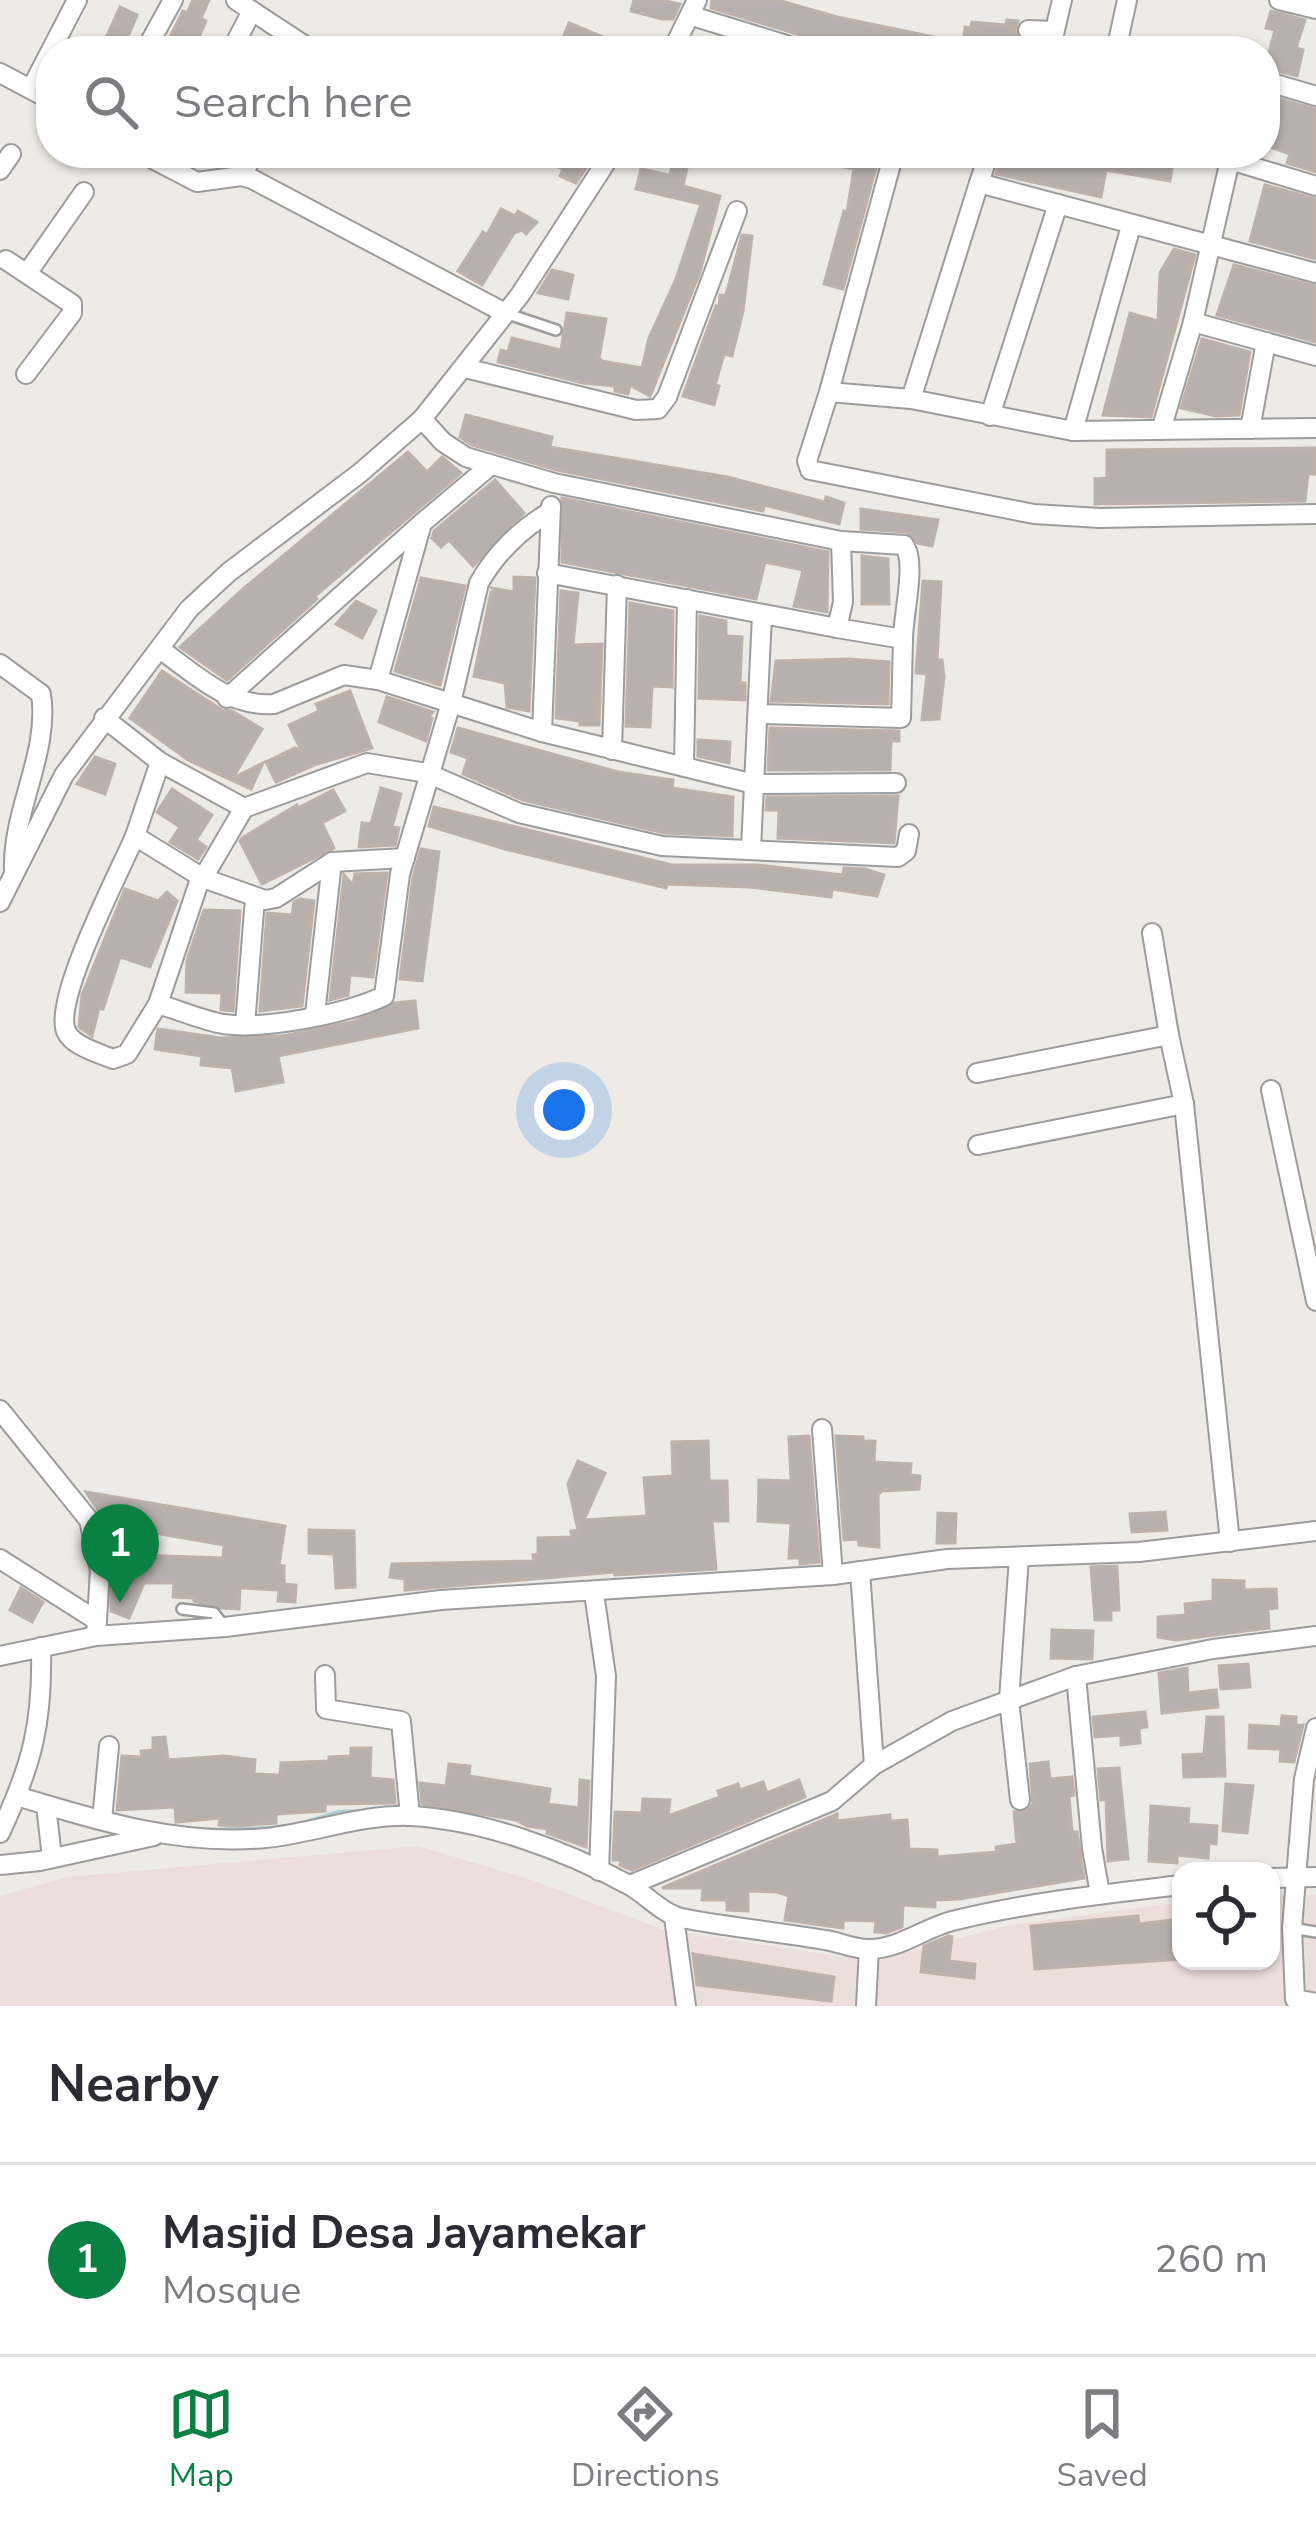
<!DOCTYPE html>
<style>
:root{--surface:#fff;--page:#f2f2f3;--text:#2b2b33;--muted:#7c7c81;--line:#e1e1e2;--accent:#0b8043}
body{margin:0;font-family:"Nunito Sans",sans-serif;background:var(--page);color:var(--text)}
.controls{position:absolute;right:36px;bottom:36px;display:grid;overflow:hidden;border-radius:24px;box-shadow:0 3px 9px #0004}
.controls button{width:108px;height:108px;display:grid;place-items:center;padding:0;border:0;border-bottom:3px solid var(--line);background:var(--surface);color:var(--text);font:60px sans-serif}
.you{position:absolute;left:564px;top:1110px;width:42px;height:42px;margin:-30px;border:9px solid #fff;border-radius:50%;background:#1a73e8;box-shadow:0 0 0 18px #1a73e833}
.badge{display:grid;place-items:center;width:78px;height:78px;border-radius:50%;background:var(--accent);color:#fff;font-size:39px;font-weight:700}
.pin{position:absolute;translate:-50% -99px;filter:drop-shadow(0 3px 6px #0008)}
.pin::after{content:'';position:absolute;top:63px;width:42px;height:36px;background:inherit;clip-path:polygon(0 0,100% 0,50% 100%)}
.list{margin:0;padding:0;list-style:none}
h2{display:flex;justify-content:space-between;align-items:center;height:156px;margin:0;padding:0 48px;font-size:51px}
h2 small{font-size:39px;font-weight:400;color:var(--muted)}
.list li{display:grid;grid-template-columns:78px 1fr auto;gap:36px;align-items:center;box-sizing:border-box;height:192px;padding:0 48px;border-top:3px solid var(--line)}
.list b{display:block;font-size:45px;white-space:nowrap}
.list p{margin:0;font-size:39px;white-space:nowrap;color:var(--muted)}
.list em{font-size:39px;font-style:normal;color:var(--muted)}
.icon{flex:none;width:66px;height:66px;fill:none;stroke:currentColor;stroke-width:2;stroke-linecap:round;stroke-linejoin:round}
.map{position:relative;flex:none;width:1316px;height:2006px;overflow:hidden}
.search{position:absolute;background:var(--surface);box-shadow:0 3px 9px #0004;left:36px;right:36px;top:36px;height:132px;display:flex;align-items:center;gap:30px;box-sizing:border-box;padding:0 42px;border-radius:48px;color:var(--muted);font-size:45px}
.sheet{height:348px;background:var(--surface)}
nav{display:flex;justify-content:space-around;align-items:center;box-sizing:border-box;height:168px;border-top:3px solid var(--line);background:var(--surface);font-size:33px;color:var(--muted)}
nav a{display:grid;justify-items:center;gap:6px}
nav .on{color:var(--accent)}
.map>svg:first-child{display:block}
.military{fill:#eededb}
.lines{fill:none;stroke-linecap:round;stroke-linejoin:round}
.stream{stroke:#acd2d7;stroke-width:4.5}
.building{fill:#b7b0ac;stroke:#beb1aa;stroke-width:3}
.service-casing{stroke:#9c9c9c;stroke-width:14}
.minor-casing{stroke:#9c9c9c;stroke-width:22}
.service{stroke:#fff;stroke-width:9}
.minor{stroke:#fff;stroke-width:18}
</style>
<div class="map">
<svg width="1316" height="2006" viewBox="0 0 1316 2006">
<rect width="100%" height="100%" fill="#eeebe6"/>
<polygon class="military" points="418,1846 532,1880 661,1929 849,1958 905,1952 1010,1925 1181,1902 1181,1961 1271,1961 1271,1896 1316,1894 1316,2006 0,2006 0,1896 67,1877"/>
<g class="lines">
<g class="stream">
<polyline points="304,1823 339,1812 363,1811"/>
<polyline points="215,1830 275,1828"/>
</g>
</g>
<g class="building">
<polygon points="193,0 209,0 201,18 206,21 193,51 163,51 183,11 187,13"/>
<polygon points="634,0 660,0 680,4 673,19 662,19 631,11"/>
<polygon points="712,0 778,0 837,17 963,43 965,27 971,28 972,22 1006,25 1007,20 1018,21 1015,31 1019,40 1018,51 880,51 882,44 850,39 849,48 834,45 711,8"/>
<polygon points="120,7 137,15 122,51 100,51"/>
<polygon points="1271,11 1305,20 1296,48 1303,50 1297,76 1265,68 1275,30 1266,28"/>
<polygon points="569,23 632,49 631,51 596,51 563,38"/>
<polygon points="1265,95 1316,109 1316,172 1287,163 1290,154 1265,145"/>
<polygon points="526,153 596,153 576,183 560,176 563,169"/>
<polygon points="838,153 880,153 843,289 824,284 844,211 847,212 854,169 836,165"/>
<polygon points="1002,153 1034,153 1032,159 1067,166 1069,153 1132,153 1159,160 1160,153 1174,156 1170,181 1106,170 1101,197 996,174"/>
<polygon points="674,156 689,159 683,186 720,196 700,272 650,396 630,385 628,394 615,391 615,386 583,383 498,362 501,350 508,352 512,338 561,350 567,313 606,319 599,358 602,361 642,368 649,338 676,279 701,204 636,189 641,169 670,175"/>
<polygon points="1265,185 1316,199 1316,259 1250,241"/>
<polygon points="501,209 515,216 518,211 537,222 526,234 522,230 514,233 482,285 458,271 483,232 487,235"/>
<polygon points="742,235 752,236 743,311 732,356 724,354 715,385 719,386 714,405 683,396 716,306 719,307 720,295 725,296 728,288"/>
<polygon points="1174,249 1195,255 1151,417 1103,415 1130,313 1158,321 1160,273"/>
<polygon points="1234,265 1316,286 1316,342 1217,315"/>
<polygon points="552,270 573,275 568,299 538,293"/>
<polygon points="1202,339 1250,352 1239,415 1216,416 1181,408"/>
<polygon points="466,415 552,437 550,447 727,477 825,502 826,497 844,503 839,524 764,505 763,511 557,470 472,445 460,437"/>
<polygon points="1316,448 1316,474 1308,474 1305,501 1095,504 1095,479 1107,478 1107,450"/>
<polygon points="408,452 427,472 442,457 461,473 315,596 317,599 227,680 180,647 243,589"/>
<polygon points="495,480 524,513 473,566 449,540 441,547 432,538 434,531"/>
<polygon points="562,498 828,552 827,612 794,606 803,570 765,562 756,599 562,562"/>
<polygon points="861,509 938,520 932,546 918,543 906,532 861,529"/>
<polygon points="862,556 888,559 889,604 862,604"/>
<polygon points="514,577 535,578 529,711 507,707 505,683 474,676 491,592 497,593 492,588 514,592"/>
<polygon points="421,578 465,586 440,685 395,671"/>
<polygon points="923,581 941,582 937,660 942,660 944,677 939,719 922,720 927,674 916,673"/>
<polygon points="561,591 578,593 573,645 602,644 599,725 580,725 580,721 556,718"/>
<polygon points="356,601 376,611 362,638 336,624"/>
<polygon points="630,603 673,611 672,687 652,686 650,727 626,726"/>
<polygon points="700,616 726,621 726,636 742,637 740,683 745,683 745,700 699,698"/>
<polygon points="849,659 889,662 888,704 771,701 776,661"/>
<polygon points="162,671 222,710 232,711 262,729 233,778 263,763 251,789 188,760 130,718"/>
<polygon points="350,691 372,748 317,764 276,782 266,762 295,748 302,752 289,725 319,711 316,704"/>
<polygon points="387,697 433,712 428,717 432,718 426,741 379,722"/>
<polygon points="458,728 618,772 673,780 672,788 733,797 732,836 664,833 523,800 463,774 468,758 451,752"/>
<polygon points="770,728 899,731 899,741 891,741 890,770 768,770"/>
<polygon points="698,740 730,742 729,763 698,756"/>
<polygon points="95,757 115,764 105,794 77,784"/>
<polygon points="381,788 401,794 392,827 399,828 395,845 359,847 362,823 371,824"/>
<polygon points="172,789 212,815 196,840 206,847 198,859 170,842 180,827 157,812"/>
<polygon points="333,790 345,811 322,823 334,848 262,884 240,841 242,838 297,805 298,808"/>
<polygon points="898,796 894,843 778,838 779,810 766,810 767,797"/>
<polygon points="434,807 672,865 757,865 843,875 844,868 865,869 884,875 877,896 832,889 831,897 750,887 667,884 666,888 505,849 429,826"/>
<polygon points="421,849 439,852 422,981 400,979 413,877"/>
<polygon points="387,873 373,977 350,975 348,995 330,1000 344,875 353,885 355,874"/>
<polygon points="125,889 158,901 167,892 177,901 150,967 120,957 103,1009 99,1008 92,1036 79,1027 82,995"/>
<polygon points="300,899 314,901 302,1006 260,1011 267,913 292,915 294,902"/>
<polygon points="204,910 240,911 233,1011 221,1010 222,993 186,992 187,960"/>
<polygon points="415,1001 418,1028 278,1056 283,1082 236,1091 232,1068 201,1065 202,1056 155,1049 158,1029 220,1038 283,1036 352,1022 395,1003"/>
<polygon points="809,1436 819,1562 800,1564 800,1558 789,1558 791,1523 758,1521 759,1480 791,1481 789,1437"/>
<polygon points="836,1436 863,1437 863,1441 875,1441 874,1462 911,1464 910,1475 920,1476 919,1489 882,1491 878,1495 879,1547 859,1545 858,1539 844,1540"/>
<polygon points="708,1441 709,1481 727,1481 728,1521 712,1521 716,1569 615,1575 614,1572 405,1590 405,1579 390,1577 392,1564 534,1561 533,1555 538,1554 538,1538 572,1537 571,1531 578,1530 568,1484 578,1461 605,1473 584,1520 647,1516 644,1478 673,1476 672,1442"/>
<polygon points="86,1492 285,1526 279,1565 284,1566 284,1584 296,1585 295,1602 278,1601 279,1590 240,1588 239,1609 221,1608 194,1601 194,1598 173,1597 174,1583 144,1583 129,1618 111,1611 110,1554 223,1558 224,1545 115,1526 117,1513 98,1510"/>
<polygon points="1165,1512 1167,1530 1132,1532 1130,1514"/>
<polygon points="938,1513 956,1514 955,1543 937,1543"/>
<polygon points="309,1530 354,1531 355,1587 336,1588 334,1554 309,1553"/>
<polygon points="1117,1566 1119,1610 1111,1610 1111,1620 1095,1620 1091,1567"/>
<polygon points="1213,1580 1244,1581 1244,1590 1276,1589 1277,1608 1268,1609 1269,1628 1176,1640 1158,1637 1158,1617 1186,1615 1185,1604 1213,1601"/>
<polygon points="21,1588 43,1602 32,1622 10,1610"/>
<polygon points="1052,1630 1093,1631 1092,1659 1051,1658"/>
<polygon points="1248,1664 1250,1687 1221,1689 1219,1666"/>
<polygon points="1187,1668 1188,1693 1216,1690 1218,1707 1162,1713 1159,1673"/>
<polygon points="1145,1712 1147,1727 1139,1728 1140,1743 1121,1745 1121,1735 1095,1737 1093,1717"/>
<polygon points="1282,1716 1296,1717 1296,1725 1303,1725 1294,1762 1280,1761 1281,1749 1249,1748 1250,1725 1281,1727"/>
<polygon points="1207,1717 1223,1717 1225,1776 1184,1777 1183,1755 1204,1754"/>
<polygon points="165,1737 168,1760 224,1756 255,1760 254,1774 280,1775 281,1763 329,1761 329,1757 351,1756 351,1748 371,1748 370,1778 393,1780 395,1803 325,1804 325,1811 276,1814 276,1823 234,1826 219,1825 220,1818 176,1822 175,1807 117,1810 122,1756 142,1757 141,1751 153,1750 153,1738"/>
<polygon points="1048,1762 1050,1779 1072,1777 1074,1795 1069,1796 1072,1832 1077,1832 1084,1878 959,1899 935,1900 935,1907 903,1905 902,1927 886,1933 875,1932 876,1921 843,1920 843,1928 785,1920 789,1896 777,1892 748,1891 748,1911 727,1910 727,1900 702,1900 703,1888 662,1888 837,1814 837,1821 890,1815 890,1821 907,1820 909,1849 937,1850 937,1857 997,1852 996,1847 1017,1844 1014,1812 1027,1811 1033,1804 1030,1764"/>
<polygon points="449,1764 470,1766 469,1776 550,1789 548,1804 579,1808 580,1780 589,1781 586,1847 547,1833 548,1829 527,1826 516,1820 422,1804 420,1783 446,1786"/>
<polygon points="1119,1768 1128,1859 1108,1861 1106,1799 1101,1800 1098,1769"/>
<polygon points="799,1780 805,1797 632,1870 620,1865 621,1860 613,1860 615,1812 642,1813 643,1799 670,1800 668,1816 720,1797 718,1791 738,1784 740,1790 763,1782 767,1793"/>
<polygon points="1226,1784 1253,1786 1247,1833 1223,1831"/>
<polygon points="1151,1806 1189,1809 1188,1824 1217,1826 1216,1844 1209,1843 1208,1858 1177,1855 1177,1863 1149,1861"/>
<polygon points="1138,1916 1139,1924 1181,1919 1181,1959 1035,1969 1031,1926"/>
<polygon points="948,1936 952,1937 949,1961 975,1964 974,1978 921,1972 924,1946"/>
<polygon points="693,1954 834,1977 831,2001 697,1985"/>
</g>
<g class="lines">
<g class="service-casing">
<g id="service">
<polyline points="505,313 556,330"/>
<polyline points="182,1609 214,1613 224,1626"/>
<polyline points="1292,1928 1316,1932"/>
</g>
</g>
<g class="minor-casing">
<g id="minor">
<polyline points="1279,0 1316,9"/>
<polyline points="252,11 313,51"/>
<polyline points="692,16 806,51"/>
<polyline points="1028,30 1054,31"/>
<polyline points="145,51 173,0"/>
<polyline points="231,51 252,11 236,0"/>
<polyline points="672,51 697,0"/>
<polyline points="1050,51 1062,0"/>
<polyline points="1116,51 1127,0"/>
<polyline points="0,73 51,100"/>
<polyline points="1265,81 1316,96"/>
<polyline points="31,89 77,0"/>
<polyline points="141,153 197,182 241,176 252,179 505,313"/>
<polyline points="894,153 829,392 911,399 1073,431 1316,428"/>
<polyline points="1230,160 1316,186"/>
<polyline points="0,170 11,154"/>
<polyline points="241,176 255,153"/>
<polyline points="979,183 989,153"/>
<polyline points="6,260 72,304 72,313 26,374"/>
<polyline points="28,272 84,192"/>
<polyline points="1193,322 1316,356"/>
<polyline points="465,368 636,410 658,409 667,397 737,211"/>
<polyline points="829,392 807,461 810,470 1034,514 1100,518 1316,514"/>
<polyline points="911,399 979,183 1316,273"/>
<polyline points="990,416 1058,204"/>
<path d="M 422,419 L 443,442 L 466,457 L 554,483 L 841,541 L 904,545 C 917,562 903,614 903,639"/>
<polyline points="1250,429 1266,342"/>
<polyline points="1161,430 1193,322 1230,160 1213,153"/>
<polyline points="1073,431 1131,226"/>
<polyline points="547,573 837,628 843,602 841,541"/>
<path d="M 160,649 C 196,675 228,707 274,704 L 344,675 L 378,680 L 542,732 L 754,784 L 896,783"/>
<path d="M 0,664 L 41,694 C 50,753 12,810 14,870"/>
<polyline points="378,680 422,523 491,465"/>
<polyline points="227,698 422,523"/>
<polyline points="758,714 901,718 903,639 837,628"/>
<polyline points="104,718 160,762"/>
<polyline points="542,732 551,506"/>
<polyline points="612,750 617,585"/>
<polyline points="684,766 687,599"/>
<polyline points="135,836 160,762 244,808"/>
<polyline points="751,849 762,615"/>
<path d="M 405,858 L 332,862 L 276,898 L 265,900 L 203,878 L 135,836 C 120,871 53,999 66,1031 C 72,1046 99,1053 113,1059 L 127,1054 L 158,1004 L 198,885 L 203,878 L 244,808 L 367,763 L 427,773 L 519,813 L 662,846 L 898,857 L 906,851 L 909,834"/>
<polyline points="0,902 64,775 189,609 229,572 360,473 422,419 520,295 612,153"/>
<polyline points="1152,933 1169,1035"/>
<path d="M 158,1004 C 179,1010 201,1020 223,1024 C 264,1030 346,1014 384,996 L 400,874 L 451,703 L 479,583 C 495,554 522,528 550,512"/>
<polyline points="315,1014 332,862"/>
<polyline points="245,1025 255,898"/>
<polyline points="977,1073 1169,1035 1184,1104 1230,1542"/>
<polyline points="1271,1090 1316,1301"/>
<polyline points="978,1145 1184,1104"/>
<polyline points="0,1410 89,1520 100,1570 96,1636"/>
<polyline points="822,1429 833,1575"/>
<polyline points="1019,1557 1009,1700 1020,1800"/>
<polyline points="0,1559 96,1620"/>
<polyline points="860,1571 874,1765"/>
<polyline points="594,1593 606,1676 599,1871"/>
<polyline points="0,1656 96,1636 225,1627 441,1600 833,1575 947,1559 1139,1552 1316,1531"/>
<polyline points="325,1675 326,1709 401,1721 410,1816"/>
<polyline points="1076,1676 1092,1848 1100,1894"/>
<polyline points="1316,1728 1304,1779 1292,1928 1295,1999 1316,2003"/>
<path d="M 17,1796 C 99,1821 179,1846 266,1838 C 314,1833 362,1814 411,1816 C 483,1820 564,1850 627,1884 C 645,1893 661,1913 681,1918 C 728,1927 777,1932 825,1940 C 839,1942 856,1950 870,1949 C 900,1949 927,1926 956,1920 C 1030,1902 1106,1894 1181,1885"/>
<polyline points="46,1805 52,1858"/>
<polyline points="102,1820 109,1746"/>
<path d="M 0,1833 C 32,1765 43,1723 41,1647"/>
<polyline points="0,1865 40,1861 154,1836"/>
<polyline points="1271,1878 1316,1877"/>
<polyline points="630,1885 832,1801 874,1765 952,1721 1076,1676 1213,1649 1316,1636"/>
<polyline points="674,1917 686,2006"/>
<polyline points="866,2006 869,1949"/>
</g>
</g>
<use href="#service" class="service"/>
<use href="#minor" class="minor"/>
</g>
</svg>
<div class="controls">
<button><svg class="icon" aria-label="locate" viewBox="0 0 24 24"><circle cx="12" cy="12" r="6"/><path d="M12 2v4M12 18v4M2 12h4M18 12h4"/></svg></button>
</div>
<div class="you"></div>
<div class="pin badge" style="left:120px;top:1603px">1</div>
<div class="search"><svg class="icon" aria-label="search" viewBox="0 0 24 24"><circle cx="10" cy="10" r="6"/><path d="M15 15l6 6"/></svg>Search here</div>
</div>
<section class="sheet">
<h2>Nearby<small></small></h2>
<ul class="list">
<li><span class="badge">1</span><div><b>Masjid Desa Jayamekar</b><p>Mosque</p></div><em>260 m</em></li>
</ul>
</section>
<nav>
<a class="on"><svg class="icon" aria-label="map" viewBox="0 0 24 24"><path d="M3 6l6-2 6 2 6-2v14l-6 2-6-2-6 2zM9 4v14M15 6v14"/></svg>Map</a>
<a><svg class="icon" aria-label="directions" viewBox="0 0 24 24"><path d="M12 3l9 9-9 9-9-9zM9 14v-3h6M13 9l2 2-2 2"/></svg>Directions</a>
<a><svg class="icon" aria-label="saved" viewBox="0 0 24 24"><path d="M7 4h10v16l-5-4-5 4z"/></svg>Saved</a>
</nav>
